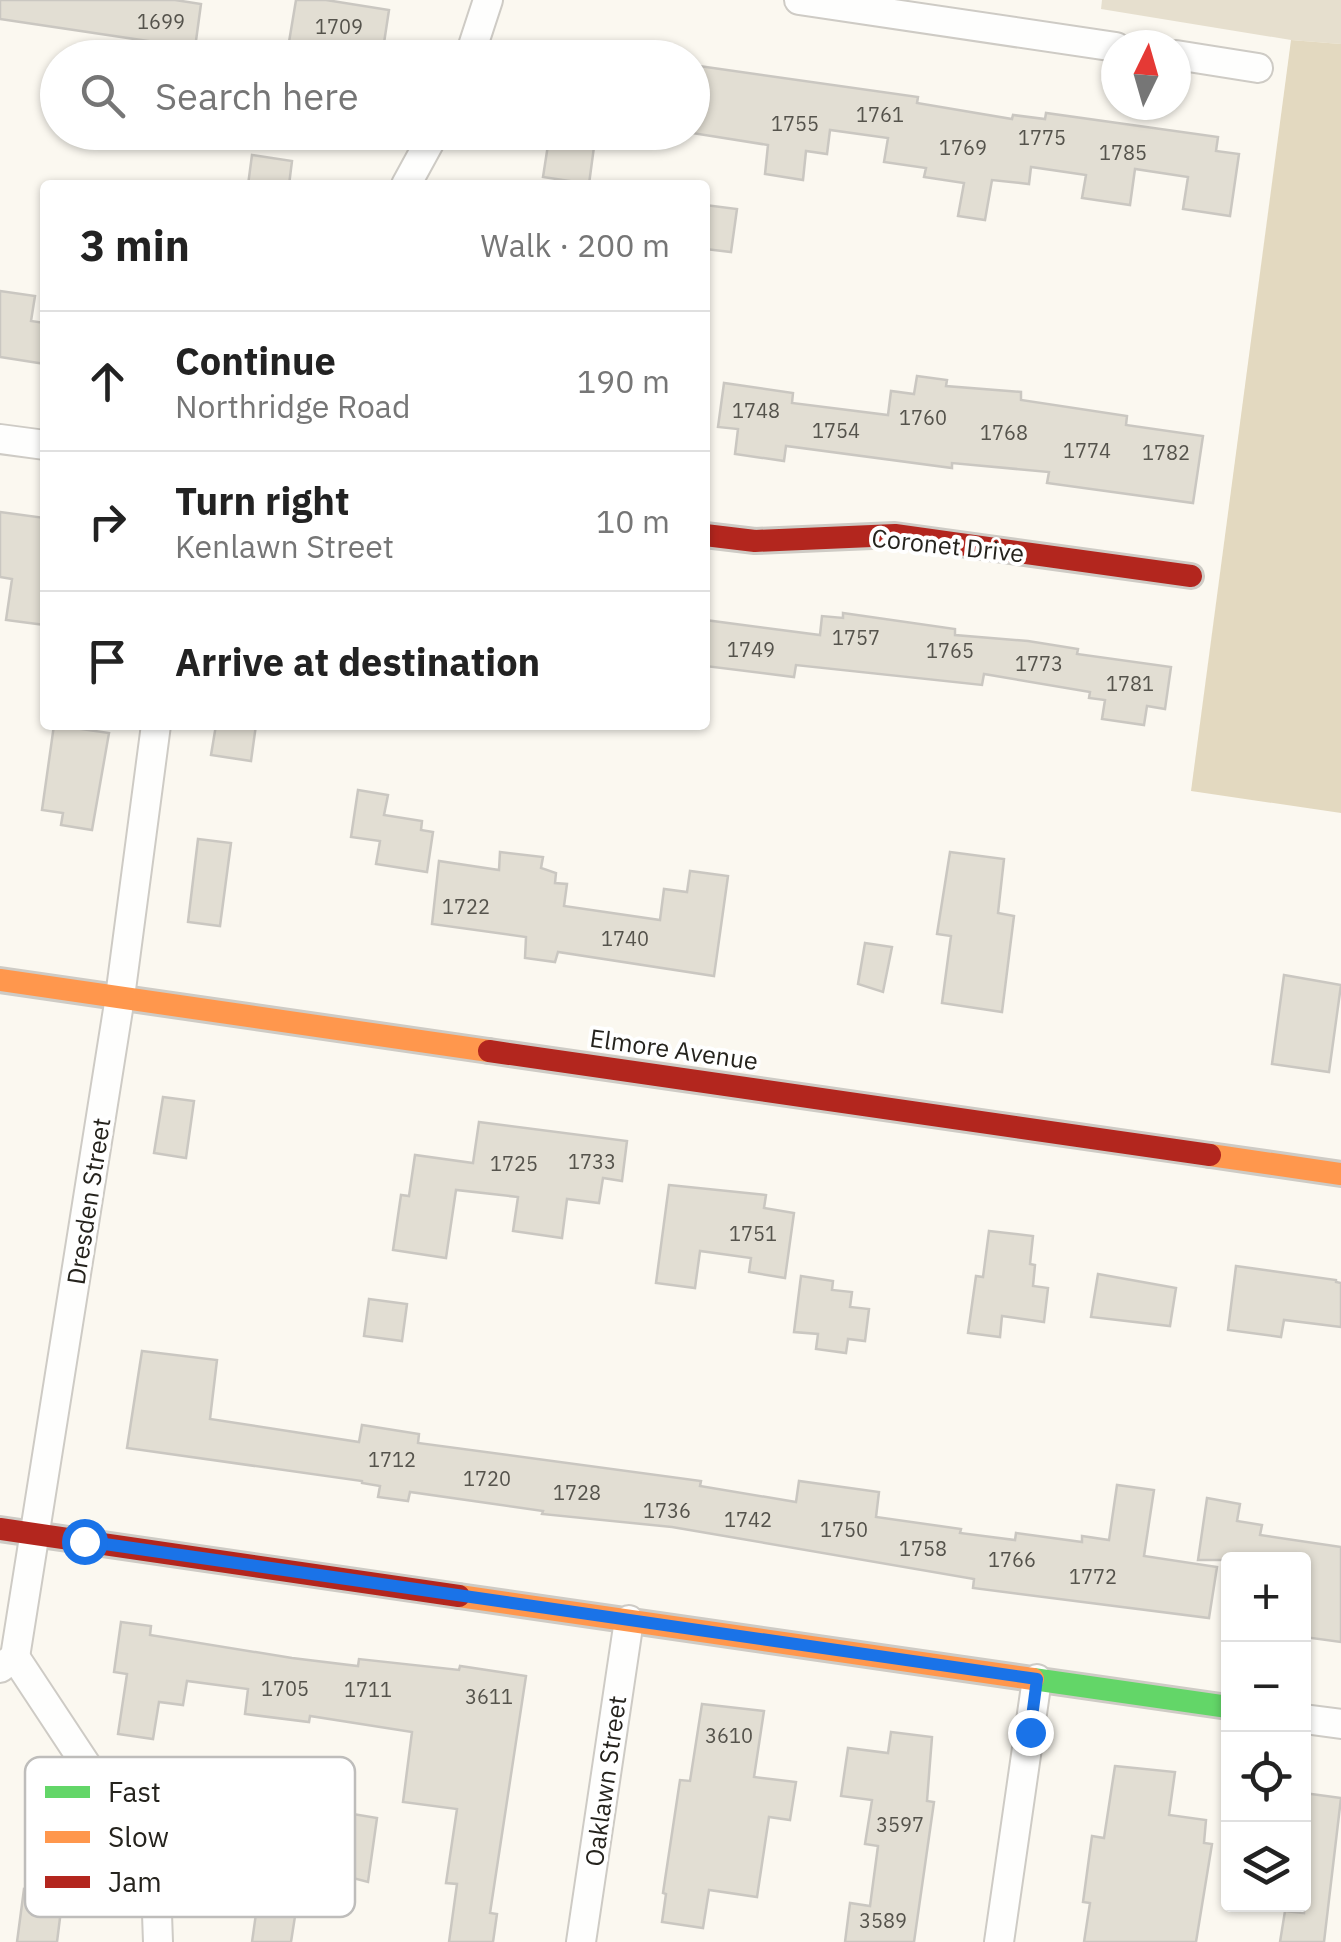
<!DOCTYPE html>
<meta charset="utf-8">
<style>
:root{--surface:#fff;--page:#f6f6f6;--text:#222;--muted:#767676;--line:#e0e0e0}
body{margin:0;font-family:"IBM Plex Sans",sans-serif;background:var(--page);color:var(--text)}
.controls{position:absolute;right:30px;bottom:30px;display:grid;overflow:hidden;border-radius:10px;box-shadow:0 2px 8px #0004}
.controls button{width:90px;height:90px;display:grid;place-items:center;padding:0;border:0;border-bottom:2px solid var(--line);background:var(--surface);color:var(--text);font:50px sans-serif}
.compass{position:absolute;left:1101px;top:30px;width:90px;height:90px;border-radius:50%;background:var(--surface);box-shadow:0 2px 8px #0004;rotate:5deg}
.stop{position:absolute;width:30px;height:30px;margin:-22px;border:8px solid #1a73e8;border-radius:50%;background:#fff}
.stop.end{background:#1a73e8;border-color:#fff;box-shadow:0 2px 10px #0008}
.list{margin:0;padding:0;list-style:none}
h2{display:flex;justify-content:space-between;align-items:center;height:130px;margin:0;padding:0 40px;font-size:42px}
h2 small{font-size:32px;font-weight:400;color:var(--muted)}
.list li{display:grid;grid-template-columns:65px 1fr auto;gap:30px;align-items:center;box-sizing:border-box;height:140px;padding:0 40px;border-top:2px solid var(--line)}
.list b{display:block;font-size:38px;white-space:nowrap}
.list p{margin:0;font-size:32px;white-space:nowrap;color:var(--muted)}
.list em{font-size:32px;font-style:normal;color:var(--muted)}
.icon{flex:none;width:55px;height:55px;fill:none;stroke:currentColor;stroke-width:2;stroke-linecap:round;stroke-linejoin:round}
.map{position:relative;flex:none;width:1341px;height:1942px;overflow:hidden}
.search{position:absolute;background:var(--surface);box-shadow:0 2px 8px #0004;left:40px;top:40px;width:670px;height:110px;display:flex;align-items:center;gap:25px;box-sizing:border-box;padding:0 35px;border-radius:55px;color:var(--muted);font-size:38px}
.panel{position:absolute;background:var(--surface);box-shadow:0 2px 8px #0004;left:40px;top:180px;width:670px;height:550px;border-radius:10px}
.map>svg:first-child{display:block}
.green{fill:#e6dfce}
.forest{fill:#e3d9c0}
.building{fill:#e2ded3;stroke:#cac7c1;stroke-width:2.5}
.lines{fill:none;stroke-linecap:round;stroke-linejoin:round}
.street-casing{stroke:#cecbc5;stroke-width:32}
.fast-casing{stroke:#cecbc5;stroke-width:28}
.slow-casing{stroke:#cecbc5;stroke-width:28}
.jam-casing{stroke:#cecbc5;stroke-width:28}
.street{stroke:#fefefd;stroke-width:28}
.fast{stroke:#63d668;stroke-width:22}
.slow{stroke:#ff974d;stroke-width:22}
.jam{stroke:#b3261e;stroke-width:22}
.route{stroke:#1a73e8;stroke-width:12}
.labels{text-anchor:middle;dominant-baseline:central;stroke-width:8;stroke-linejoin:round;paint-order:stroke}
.number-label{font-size:20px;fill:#55534c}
.street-label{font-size:25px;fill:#25231d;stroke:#fff}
.key{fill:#fff;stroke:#bebdbb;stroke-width:2.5}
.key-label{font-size:28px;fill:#25231d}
</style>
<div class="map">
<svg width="1341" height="1942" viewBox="0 0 1341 1942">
<rect width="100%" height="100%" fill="#fbf8f0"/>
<polygon class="green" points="1102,0 1341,0 1341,44 1291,40 1101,9"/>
<polygon class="forest" points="1291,40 1341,44 1341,813 1191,791"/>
<g class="building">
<polygon points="0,0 175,0 201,4 195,48 0,19"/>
<polygon points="296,0 326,0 389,10 382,56 289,42"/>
<polygon points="692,65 918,97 917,103 1012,119 1013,115 1045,119 1046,113 1218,137 1216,151 1239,154 1230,216 1183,209 1188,177 1135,169 1130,205 1082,198 1086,175 1031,167 1029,184 992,180 985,220 958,216 964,183 924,177 926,168 884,162 888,138 830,130 827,154 806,151 803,180 765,174 768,145 692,133"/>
<polygon points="550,132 596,132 589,184 543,177"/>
<polygon points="252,155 292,161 289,185 248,185"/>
<polygon points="705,205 737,209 731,252 705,249"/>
<polygon points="0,291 35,296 31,321 45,323 45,364 0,357"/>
<polygon points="917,376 947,380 946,386 1021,392 1021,400 1127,416 1126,425 1203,436 1193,503 1047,483 1049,472 952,463 952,468 786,446 784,461 735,454 738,429 718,427 724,383 793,393 792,403 888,415 891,391 914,394"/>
<polygon points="0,512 45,518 45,625 6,620 12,579 0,577"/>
<polygon points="843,613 955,629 955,635 1028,641 1078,649 1077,654 1171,667 1165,709 1147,706 1144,725 1102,719 1105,700 1089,698 1090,692 984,674 982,685 796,665 794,677 705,666 705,620 820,635 822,616 843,618"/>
<polygon points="54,725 109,733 92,830 61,825 63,813 42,810"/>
<polygon points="216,725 256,725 251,761 211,755"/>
<polygon points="358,790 388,795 384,815 422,821 421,830 433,832 427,872 376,864 380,841 351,837"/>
<polygon points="198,839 231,843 220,926 188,922"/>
<polygon points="500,852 543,857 541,868 556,873 555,883 567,884 564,906 660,920 664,889 687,892 690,871 728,876 714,976 558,952 555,962 525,958 526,937 432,924 439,861 499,870"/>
<polygon points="950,852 1004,859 998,913 1014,916 1002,1012 942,1003 951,936 937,934"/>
<polygon points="865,943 892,947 883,992 858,984"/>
<polygon points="1284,975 1341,985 1329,1072 1272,1064"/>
<polygon points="163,1097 194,1101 186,1158 154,1153"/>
<polygon points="479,1122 627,1141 622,1181 603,1178 599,1203 567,1199 562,1238 513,1231 518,1197 456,1190 446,1258 393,1250 401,1195 409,1196 415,1155 473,1163"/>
<polygon points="669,1185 766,1195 764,1208 794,1213 785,1278 749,1272 751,1258 700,1251 695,1288 656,1283"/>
<polygon points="989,1231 1033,1236 1030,1264 1035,1265 1033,1286 1048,1288 1044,1322 1002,1316 1000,1337 968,1333 976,1276 983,1277"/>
<polygon points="1236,1266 1336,1280 1336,1282 1341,1283 1341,1327 1284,1320 1281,1337 1228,1330"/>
<polygon points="1098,1274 1176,1288 1170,1326 1091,1317"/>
<polygon points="801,1276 833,1281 832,1290 852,1292 850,1307 869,1309 865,1341 848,1339 846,1353 816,1349 818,1334 794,1332"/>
<polygon points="369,1299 407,1304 402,1341 364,1336"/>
<polygon points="142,1351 217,1360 210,1419 359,1442 362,1425 419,1434 418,1443 701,1481 700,1486 796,1502 799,1481 879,1492 876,1517 961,1529 960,1533 1015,1540 1016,1533 1082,1542 1082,1536 1109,1540 1117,1485 1154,1490 1144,1556 1217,1567 1209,1618 973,1588 974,1579 672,1527 542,1514 543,1511 410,1492 408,1501 378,1497 380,1486 362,1483 362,1481 127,1448"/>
<polygon points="1207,1498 1240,1504 1237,1521 1262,1525 1260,1535 1341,1547 1341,1642 1304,1637 1304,1560 1198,1560"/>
<polygon points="121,1622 151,1626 150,1635 292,1658 358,1666 359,1659 459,1670 460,1666 526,1676 490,1913 497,1914 493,1942 449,1942 457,1884 446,1883 457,1809 403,1802 412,1732 310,1716 309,1722 245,1714 248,1689 187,1681 183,1705 159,1702 153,1739 118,1734 127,1674 114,1672"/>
<polygon points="702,1704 764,1711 754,1777 796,1782 790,1820 769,1817 757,1897 709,1890 703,1928 662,1922 666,1894 663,1893 680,1780 690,1781"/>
<polygon points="891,1732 932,1737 927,1801 934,1802 914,1942 845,1942 850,1903 870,1906 878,1846 865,1844 872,1800 841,1796 848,1748 888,1753"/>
<polygon points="246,1766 309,1774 305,1806 377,1818 368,1882 303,1865 291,1942 252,1942 269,1822 239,1815"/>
<polygon points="1115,1766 1175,1772 1169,1815 1206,1820 1204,1843 1212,1844 1196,1942 1084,1942 1090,1903 1083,1902 1092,1836 1104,1838"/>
<polygon points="1304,1793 1341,1798 1324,1942 1280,1942 1285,1911 1304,1913"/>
<polygon points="24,1889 63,1894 57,1942 17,1942"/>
</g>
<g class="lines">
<g class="street-casing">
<g id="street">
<polyline points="799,0 1116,47"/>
<polyline points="1176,55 1258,68"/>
<polyline points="469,58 488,0"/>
<polyline points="406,185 435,132"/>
<polyline points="0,439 45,445"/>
<polyline points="15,1657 110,1801 156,1886 158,1942"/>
<polyline points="0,1668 15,1657 120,997 156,725"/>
<polyline points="1304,1719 1341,1724"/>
<polyline points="581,1942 629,1620"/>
<polyline points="999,1942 1037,1679"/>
</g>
</g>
<g class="fast-casing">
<polyline id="fast" points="1033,1679 1228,1707"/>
</g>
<g class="slow-casing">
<g id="slow">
<polyline points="0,980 489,1051"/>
<polyline points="1210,1155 1341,1174"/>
<polyline points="459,1596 1033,1679"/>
</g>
</g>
<g class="jam-casing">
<g id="jam">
<polyline points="705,535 755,541 895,535 1191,576"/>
<polyline points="489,1051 1210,1155"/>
<polyline points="0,1529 459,1596"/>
</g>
</g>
<use href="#street" class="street"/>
<use href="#fast" class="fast"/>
<use href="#slow" class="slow"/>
<use href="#jam" class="jam"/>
</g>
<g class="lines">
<polyline class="route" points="84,1541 1037,1679 1030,1732"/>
</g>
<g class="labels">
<g class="number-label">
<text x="161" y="21">1699</text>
<text x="339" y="26">1709</text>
<text x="880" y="114">1761</text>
<text x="795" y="123">1755</text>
<text x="1042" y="137">1775</text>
<text x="963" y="147">1769</text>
<text x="1123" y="152">1785</text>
<text x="756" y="410">1748</text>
<text x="923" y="417">1760</text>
<text x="836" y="430">1754</text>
<text x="1004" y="432">1768</text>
<text x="1087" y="450">1774</text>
<text x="1166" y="452">1782</text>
<text x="856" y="637">1757</text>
<text x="751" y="649">1749</text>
<text x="950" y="650">1765</text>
<text x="1039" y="663">1773</text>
<text x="1130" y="683">1781</text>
<text x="466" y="906">1722</text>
<text x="625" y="938">1740</text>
<text x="592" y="1161">1733</text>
<text x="514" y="1163">1725</text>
<text x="753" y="1233">1751</text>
<text x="392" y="1459">1712</text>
<text x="487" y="1478">1720</text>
<text x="577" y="1492">1728</text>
<text x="667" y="1510">1736</text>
<text x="748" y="1519">1742</text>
<text x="844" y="1529">1750</text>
<text x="923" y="1548">1758</text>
<text x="1012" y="1559">1766</text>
<text x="1093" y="1576">1772</text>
<text x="285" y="1688">1705</text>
<text x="368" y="1689">1711</text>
<text x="489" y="1696">3611</text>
<text x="729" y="1735">3610</text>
<text x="900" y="1824">3597</text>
<text x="883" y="1920">3589</text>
</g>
<g class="street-label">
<text transform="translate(948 545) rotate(6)">Coronet Drive</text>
<text transform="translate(674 1049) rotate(8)">Elmore Avenue</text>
<text transform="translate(88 1201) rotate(-81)">Dresden Street</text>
<text transform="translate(605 1781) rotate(-82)">Oaklawn Street</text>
</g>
</g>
<rect x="25" y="1757" width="330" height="160" rx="15" class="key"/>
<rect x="45" y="1786" width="45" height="12" fill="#63d668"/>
<rect x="45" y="1831" width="45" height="12" fill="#ff974d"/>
<rect x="45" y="1876" width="45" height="12" fill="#b3261e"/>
<g class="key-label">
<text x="108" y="1802">Fast</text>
<text x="108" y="1847">Slow</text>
<text x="108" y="1892">Jam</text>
</g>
</svg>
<div class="controls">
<button>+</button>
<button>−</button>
<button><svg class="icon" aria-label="locate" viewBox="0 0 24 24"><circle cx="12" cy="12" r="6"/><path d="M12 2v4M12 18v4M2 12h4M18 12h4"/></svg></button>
<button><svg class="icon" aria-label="layers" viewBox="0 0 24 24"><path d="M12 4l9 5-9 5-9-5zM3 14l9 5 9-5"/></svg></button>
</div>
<svg class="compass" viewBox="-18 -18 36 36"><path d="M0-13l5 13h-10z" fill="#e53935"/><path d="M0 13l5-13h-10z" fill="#767676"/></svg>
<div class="stop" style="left:84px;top:1541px"></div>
<div class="stop end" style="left:1030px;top:1732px"></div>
<div class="search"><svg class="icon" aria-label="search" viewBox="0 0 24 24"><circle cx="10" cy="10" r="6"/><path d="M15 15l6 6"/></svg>Search here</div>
<section class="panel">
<h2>3 min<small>Walk · 200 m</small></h2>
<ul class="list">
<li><svg class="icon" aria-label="ahead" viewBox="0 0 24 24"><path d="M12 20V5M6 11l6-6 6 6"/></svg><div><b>Continue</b><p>Northridge Road</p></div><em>190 m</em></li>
<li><svg class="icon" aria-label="right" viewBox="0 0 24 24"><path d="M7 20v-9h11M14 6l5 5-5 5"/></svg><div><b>Turn right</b><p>Kenlawn Street</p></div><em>10 m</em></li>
<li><svg class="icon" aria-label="arrive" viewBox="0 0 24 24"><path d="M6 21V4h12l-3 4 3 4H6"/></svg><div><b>Arrive at destination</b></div></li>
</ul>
</section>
</div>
